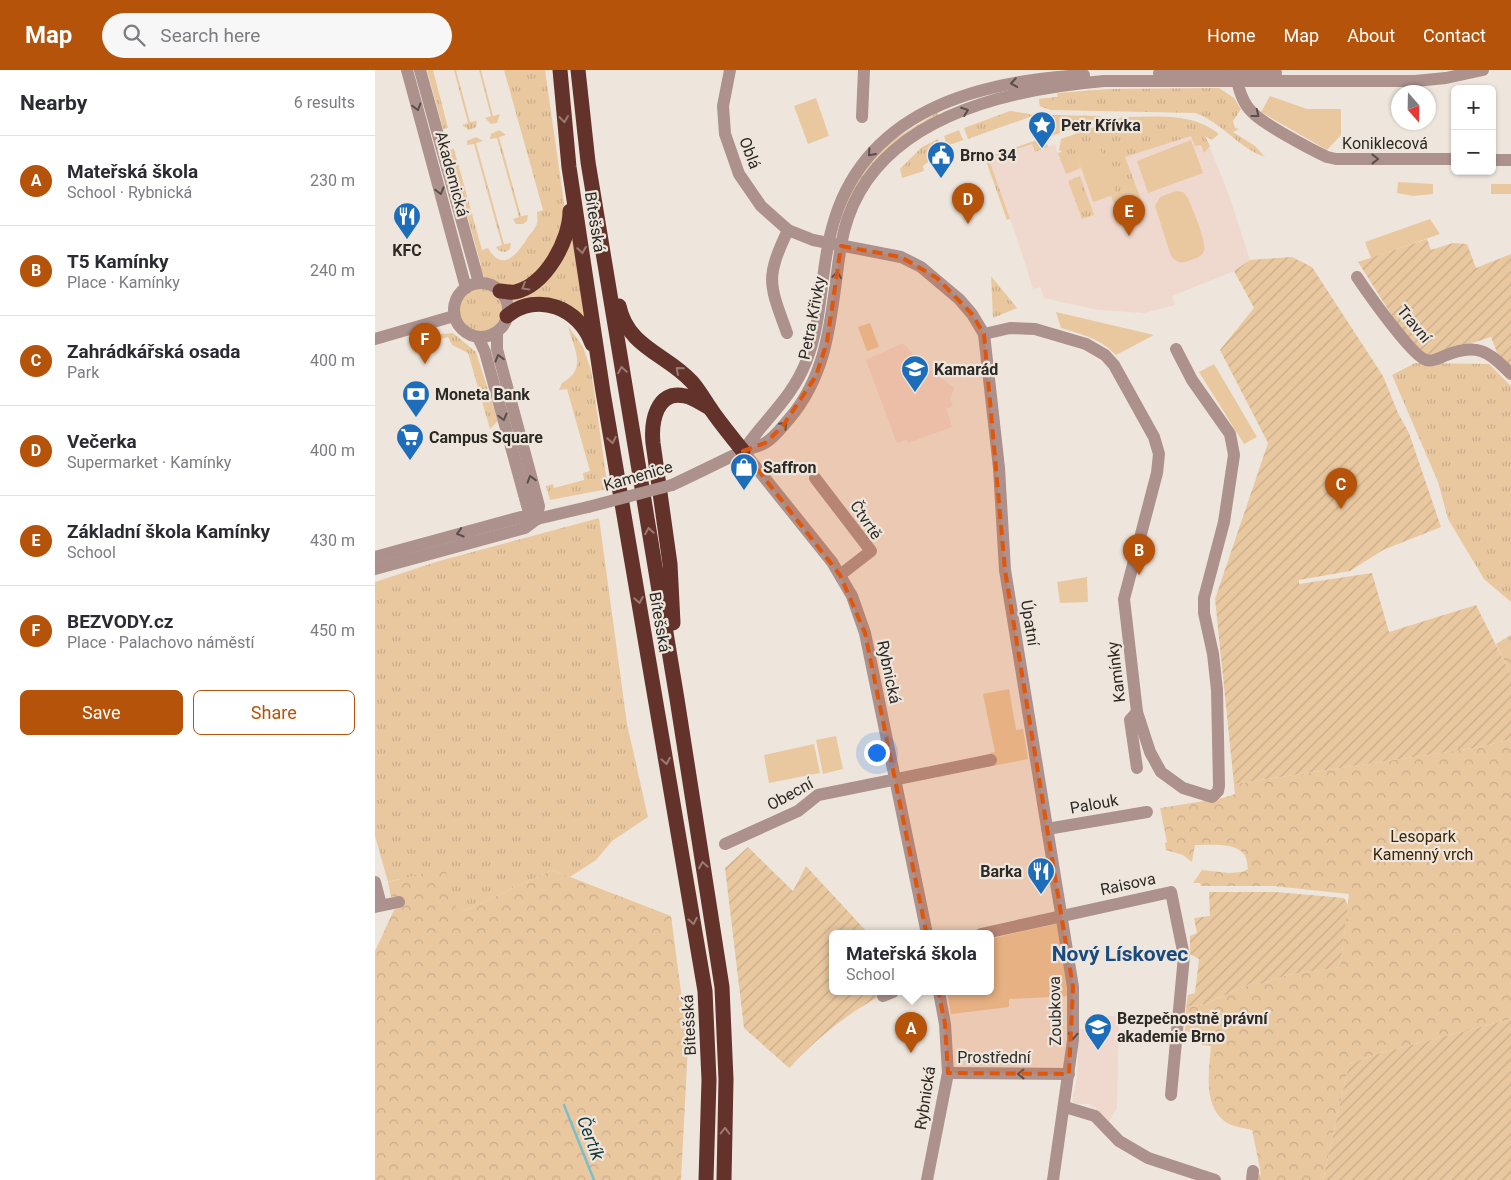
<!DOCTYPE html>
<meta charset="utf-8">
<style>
:root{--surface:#fff;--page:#f7f7f7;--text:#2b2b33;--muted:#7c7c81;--line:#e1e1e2;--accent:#b45309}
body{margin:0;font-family:Roboto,sans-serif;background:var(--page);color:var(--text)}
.controls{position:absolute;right:15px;top:15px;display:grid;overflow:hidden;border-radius:8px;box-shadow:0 1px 4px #0004}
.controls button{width:45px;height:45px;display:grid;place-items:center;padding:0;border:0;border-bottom:1px solid var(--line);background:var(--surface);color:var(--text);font:25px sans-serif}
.compass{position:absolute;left:1016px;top:15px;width:45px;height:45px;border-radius:50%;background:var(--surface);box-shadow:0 1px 4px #0004;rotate:160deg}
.you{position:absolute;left:501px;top:682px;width:18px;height:18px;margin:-12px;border:4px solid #fff;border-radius:50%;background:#1a73e8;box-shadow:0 0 0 8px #1a73e833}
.badge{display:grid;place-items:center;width:32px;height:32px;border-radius:50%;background:var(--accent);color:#fff;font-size:16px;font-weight:700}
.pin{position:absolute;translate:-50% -41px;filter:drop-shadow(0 1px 2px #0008)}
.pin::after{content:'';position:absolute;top:26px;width:18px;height:15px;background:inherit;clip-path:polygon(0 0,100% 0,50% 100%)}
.popup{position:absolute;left:454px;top:860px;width:165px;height:65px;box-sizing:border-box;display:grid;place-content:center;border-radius:8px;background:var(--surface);filter:drop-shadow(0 1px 4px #0005);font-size:16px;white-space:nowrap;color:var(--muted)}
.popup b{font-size:19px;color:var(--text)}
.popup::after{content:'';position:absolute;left:50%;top:100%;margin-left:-10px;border:10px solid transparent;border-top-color:var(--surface)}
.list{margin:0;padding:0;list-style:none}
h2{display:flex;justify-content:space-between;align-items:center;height:65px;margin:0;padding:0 20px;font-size:21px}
h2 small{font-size:16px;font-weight:400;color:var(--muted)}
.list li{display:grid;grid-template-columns:32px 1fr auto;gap:15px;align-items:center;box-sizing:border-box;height:90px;padding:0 20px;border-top:1px solid var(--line)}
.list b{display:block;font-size:19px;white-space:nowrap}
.list p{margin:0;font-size:16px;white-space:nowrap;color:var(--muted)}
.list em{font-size:16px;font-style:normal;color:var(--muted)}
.actions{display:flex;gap:10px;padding:15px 20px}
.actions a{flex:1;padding:11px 0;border:1px solid var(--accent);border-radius:8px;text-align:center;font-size:18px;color:var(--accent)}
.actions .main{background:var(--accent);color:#fff}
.icon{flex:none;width:28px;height:28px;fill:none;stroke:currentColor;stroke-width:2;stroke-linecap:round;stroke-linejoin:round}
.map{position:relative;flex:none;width:1136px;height:1110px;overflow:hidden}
header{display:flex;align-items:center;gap:30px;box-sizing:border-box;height:70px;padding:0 25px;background:var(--accent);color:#fff}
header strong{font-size:24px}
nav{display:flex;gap:28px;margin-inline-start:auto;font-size:18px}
.search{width:350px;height:45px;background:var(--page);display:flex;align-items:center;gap:12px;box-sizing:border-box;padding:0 18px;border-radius:28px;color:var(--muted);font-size:19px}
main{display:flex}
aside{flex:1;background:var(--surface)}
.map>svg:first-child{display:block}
.education{fill:#efd8cd}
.grass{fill:url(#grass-tufts)}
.forest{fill:url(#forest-crowns)}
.park{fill:#e9c8a0}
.garden{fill:url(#garden-furrows)}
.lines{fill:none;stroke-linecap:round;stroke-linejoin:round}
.stream{stroke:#79bfc8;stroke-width:2.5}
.minor{stroke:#ac918d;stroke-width:12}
.highway{stroke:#62322b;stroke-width:15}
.minor-bridge{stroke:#ac918d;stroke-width:12}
.oneway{stroke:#594e4a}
.oneway2{stroke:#9a7a72}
.marked{fill:#df570d;fill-opacity:0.2;stroke:#df570d;stroke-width:4;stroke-dasharray:10 6;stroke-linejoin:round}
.labels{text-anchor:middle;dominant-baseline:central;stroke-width:4.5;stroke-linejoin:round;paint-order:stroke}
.poi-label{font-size:16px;font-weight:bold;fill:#2d2a26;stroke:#eee6dc;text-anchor:start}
.street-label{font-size:16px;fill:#2d2a26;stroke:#eee6dc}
.park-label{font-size:16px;fill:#3e2601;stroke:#eee6dc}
.water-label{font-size:18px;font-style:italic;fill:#13363a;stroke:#eee6dc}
.district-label{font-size:21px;font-weight:bold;fill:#1a4b7e;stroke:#eee6dc}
</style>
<header>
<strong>Map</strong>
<div class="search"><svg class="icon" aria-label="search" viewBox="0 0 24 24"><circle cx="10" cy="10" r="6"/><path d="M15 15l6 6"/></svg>Search here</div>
<nav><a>Home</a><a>Map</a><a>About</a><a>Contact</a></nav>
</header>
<main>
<aside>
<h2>Nearby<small>6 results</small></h2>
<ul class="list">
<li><span class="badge">A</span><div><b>Mateřská škola</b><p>School · Rybnická</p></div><em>230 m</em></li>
<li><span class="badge">B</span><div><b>T5 Kamínky</b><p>Place · Kamínky</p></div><em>240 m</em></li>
<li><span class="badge">C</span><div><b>Zahrádkářská osada</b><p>Park</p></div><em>400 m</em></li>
<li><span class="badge">D</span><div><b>Večerka</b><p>Supermarket · Kamínky</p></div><em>400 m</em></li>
<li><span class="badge">E</span><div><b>Základní škola Kamínky</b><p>School</p></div><em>430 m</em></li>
<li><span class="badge">F</span><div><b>BEZVODY.cz</b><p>Place · Palachovo náměstí</p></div><em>450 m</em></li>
</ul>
<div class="actions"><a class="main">Save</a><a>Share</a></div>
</aside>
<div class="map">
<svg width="1136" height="1110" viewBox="0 0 1136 1110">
<defs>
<pattern id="grass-tufts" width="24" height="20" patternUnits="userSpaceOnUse" patternTransform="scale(1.25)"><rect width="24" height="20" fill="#e9c8a0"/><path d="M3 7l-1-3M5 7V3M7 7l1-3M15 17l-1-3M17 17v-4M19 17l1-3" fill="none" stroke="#c8ac8a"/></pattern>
<pattern id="forest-crowns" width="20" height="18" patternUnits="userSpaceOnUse" patternTransform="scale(1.25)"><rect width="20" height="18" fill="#e9c8a0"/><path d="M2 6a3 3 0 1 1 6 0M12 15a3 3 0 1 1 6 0" fill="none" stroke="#c8ac8a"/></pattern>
<pattern id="garden-furrows" width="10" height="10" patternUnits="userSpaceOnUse" patternTransform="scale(1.25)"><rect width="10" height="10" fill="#e9c8a0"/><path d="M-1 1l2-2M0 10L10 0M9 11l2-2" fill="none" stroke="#c8ac8a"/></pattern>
</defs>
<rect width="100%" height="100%" fill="#eee6dc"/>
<g class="education">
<polygon points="791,59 831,68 854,125 875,190 859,201 797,226 800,235 769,243 723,240 669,228 665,217 658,219 647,183 614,89 657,74 661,82 680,74 683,83 710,73"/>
<polygon points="526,274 529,274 544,291 579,318 575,329 578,336 571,339 577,357 533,373 532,369 522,373 491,290"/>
<polygon points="717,946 744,946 742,1038 732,1055 722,1044 721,1037 716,1037 715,1034 700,1034 697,1031 702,1009 704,959 717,959"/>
</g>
<g class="grass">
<polygon points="52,0 58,0 73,58 68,59"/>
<polygon points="79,0 81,0 95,52 102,51 101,57 94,60 87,55 93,53"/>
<polygon points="104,0 106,0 118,46 125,44 122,53 116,54 110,48 116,46"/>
<path d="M 129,0 L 170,0 L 190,140 L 185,165 L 176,183 L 162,204 L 142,218 L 129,219 L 110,208 L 103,196 L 106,195 L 74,80 L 79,79 L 107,180 L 113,178 C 128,204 143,183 153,167 C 156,163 161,158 162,153 C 163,150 162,145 162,142 L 168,140 Z"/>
<path d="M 844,18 L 859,28 L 866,39 L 858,51 L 860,58 L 864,59 L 858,62 L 880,76 L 890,87 C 863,78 847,52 820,43 L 676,40 L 665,36 L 664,29 L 683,27 L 682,23 L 734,19 Z"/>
<polygon points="635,41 660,45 593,69 589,58"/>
<path d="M 563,42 L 564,46 C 513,71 487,99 467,153 L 464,153 L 481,111 L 513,73 Z"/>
<polygon points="676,45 725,46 726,48 677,66 670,46"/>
<path d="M 748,47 C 781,47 817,42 844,64 L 837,70 L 830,66 L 835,76 L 829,83 L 826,75 L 820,76 L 816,66 L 750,87 L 767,132 L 742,141 L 736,126 L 741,124 L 702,86 L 706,98 L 691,104 L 683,83 L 687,82 L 684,80 L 686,69 Z"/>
<polygon points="124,60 131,65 124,67 146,146 153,145 152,151 148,154 141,154 138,149 144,147 122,68 115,69 116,64"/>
<polygon points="584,60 588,70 572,76 569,66"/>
<polygon points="101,67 108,71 101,73 129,174 136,173 135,179 131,182 124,181 121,177 127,175 99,74 92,75 92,71"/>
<polygon points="670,67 673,77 660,82 657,74 614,89 635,149 632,150 610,88"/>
<polygon points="563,69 570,91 568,92 565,83 548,96 549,101 527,108 525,99 547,77"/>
<polygon points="705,106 719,145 707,149 693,111"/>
<polygon points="197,165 211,252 188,235 136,236 133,225 144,225"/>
<polygon points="616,206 642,238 618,248"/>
<circle cx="105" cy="240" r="22"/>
<path d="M 193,256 L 208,277 L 216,300 L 233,419 L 175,430 L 171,416 L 178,414 L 179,418 L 209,410 L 208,403 L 215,401 L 192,319 L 184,320 L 187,313 C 213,299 199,280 193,256 Z"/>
<polygon points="78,263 101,282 123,351 115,359 93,283 77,275 73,267 59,271 66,264"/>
<polygon points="1040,293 1114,294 1136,316 1136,532 1109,509 1073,449 1063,412 1017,305"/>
<polygon points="224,448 252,654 273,747 237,771 221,790 195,807 177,800 83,844 24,809 13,812 0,766 0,512 64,491"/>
</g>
<g class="forest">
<polygon points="683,27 676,40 665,36 664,29"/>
<polygon points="635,41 654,44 654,47 638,53"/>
<polygon points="1136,565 1136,605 1121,574"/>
<path d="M 1136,669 L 1136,949 L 1002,984 L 974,994 L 948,1110 L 883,1110 L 882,1105 L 886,1104 L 877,1060 C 870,1058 861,1057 854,1054 C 827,1039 834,1001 836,976 L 827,975 L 827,965 L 810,961 L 811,937 L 830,934 L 879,912 L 886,914 L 912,905 L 965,897 L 974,824 L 898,816 L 826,816 L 825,813 L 818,813 L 827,800 L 854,803 L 867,802 L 873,799 C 872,794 872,787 868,783 C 858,772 834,775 820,775 L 817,792 L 808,785 L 791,780 L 790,773 L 792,772 L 785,738 L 848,728 L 860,724 L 859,714 L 1105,677 Z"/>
<polygon points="70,798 83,844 177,800 296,846 313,975 306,1110 0,1110 0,881 19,840 26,837 23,827 16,827 13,812"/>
</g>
<g class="park">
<polygon points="895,26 932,39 966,39 966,65 952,80 886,42"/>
<polygon points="441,28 454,66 433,74 419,36"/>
<polygon points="816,70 828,103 773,123 762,91"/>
<polygon points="725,78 741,124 718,132 702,86"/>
<polygon points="1023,112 1058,114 1058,124 1038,126 1022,123"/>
<rect x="1116" y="114" width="20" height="10"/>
<path d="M 801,121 L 808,122 L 813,128 C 817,138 832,172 829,181 C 827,187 819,189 813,191 C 806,194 801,192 796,186 L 780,136 L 785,127 Z"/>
<polygon points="1055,149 1065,164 996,188 990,172"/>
<path d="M 681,242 L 779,265 L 741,285 C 726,269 706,264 686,258 Z"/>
<polygon points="495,253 504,277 492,281 483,257"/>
<polygon points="839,294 882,367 869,374 824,302"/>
<polygon points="712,507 713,532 685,533 682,512"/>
<polygon points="634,619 641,660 648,659 653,689 618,696 615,683 620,682 608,624"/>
<polygon points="461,666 468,699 448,704 441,670"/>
<polygon points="439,674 445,703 394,713 389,685"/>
<polygon points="684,853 695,926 634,929 634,937 576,944 572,922 615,922 615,869"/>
</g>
<g class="garden">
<polygon points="1052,169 1056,180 1078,173 1092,174 1101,198 1136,184 1136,301 1124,288 1116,267 1053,287 1025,258 983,192"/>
<polygon points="917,187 937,197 1008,306 1023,343 1034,363 1066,457 1008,480 975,501 924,510 924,514 997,503 1014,562 1101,535 1136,605 1136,669 1105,677 859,714 840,529 893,373 845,280 879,238 859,201 875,190"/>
<path d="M 373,777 L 418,821 L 431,796 L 494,864 L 457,864 L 457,922 L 512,922 C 474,942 443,967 414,998 L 369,958 L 350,798 Z"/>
<polygon points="834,822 901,822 969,828 973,835 965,897 912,905 886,914 879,912 830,934 811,937 813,925 820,923 824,889 815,884 815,866 822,863 819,848 835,846"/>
<polygon points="1136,949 1136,1110 948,1110 974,994 1002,984"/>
</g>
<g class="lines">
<polyline class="stream" points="189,1035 219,1110"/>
<g class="minor">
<polyline points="32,0 91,218"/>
<polyline points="45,0 104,213"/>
<polyline points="355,0 348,36 350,64 364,104 386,136 413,160 438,170 526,187 546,197 584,229 597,244 609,264 624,398 630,500 698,917 698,970 678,1110"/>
<polyline points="784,3 901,3"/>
<path d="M 862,4 C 862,17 868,34 878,43 C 890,55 935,79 952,87 L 961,89 L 1080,89"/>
<polyline points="487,47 489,0"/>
<polyline points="1117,90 1136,90"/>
<path d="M 982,207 C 992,222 1037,286 1051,290 C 1057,292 1064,288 1069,286 C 1102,272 1113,281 1136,304"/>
<circle cx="106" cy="240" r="27"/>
<polyline points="122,262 122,279 164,436 162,449"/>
<path d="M 412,263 C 394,213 390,209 413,160"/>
<polyline points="609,264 635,258 660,259 711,274 730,285 739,295 779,367 784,384 782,403 749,529 762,642 775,682 786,702 808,718 837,727 843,721 844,716 842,620 838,584 829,543 829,528 849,452 859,385 855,364 817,310 801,279"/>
<polyline points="103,267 110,282 153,439 162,449"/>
<polyline points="0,269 79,246"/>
<path d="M 368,381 C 389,350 417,328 431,292 C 448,250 445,201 457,158 C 488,41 602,11 709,5"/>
<polyline points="368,381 457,492 477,526 490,563 552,864"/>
<polyline points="440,408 496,481 465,505"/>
<path d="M 297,415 C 321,404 344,392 368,381 C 375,378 383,377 390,373 C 399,368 407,357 414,349 C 457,299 456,237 466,175 C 487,52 622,20 729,11 L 1040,11 L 1071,8 L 1108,0"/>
<polyline points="0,487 146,447 162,449 213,437"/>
<polyline points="0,499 150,458 162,449"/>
<polyline points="762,698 755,650 762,642"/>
<polyline points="672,759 772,742"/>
<polyline points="350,774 423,741 443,725 616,690"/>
<polyline points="0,812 6,835"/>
<polyline points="0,837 24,832"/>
<polyline points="606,864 796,822 809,886 796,1025"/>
<polyline points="508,926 518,922"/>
<polyline points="573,1003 694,1004"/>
<polyline points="690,1037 720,1046 744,1071 773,1088 840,1110"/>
<polyline points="552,1110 573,1003 570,954 564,922"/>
<polyline points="877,1110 878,1101"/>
</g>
<g class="highway">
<polyline points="185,0 194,97 228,322 330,921 334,1010 331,1110"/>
<polyline points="203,0 213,92 302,629 347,917 351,1009 349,1110"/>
<path d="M 125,221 C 130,221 135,223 140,222 C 171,215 195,170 195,141"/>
<path d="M 244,236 C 253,278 292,284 317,312 C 324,320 329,329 335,338 C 345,353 357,367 368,381"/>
<path d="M 132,246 C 162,221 205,238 217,274"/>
<path d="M 298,553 L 295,494 L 278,373 C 276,353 281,319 310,326 C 318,327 327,334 335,338"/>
</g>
<polyline class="minor-bridge" points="213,437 297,415"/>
</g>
<defs><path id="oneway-chevron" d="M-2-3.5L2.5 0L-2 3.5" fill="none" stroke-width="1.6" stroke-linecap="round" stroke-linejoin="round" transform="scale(1.25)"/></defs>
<g class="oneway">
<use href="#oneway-chevron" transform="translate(639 13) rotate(172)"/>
<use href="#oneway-chevron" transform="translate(42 37) rotate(74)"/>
<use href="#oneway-chevron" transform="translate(590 41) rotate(-21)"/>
<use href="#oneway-chevron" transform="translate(881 44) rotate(38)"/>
<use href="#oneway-chevron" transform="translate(496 83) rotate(132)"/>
<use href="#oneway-chevron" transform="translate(1000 89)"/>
<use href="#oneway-chevron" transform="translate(65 121) rotate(75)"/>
<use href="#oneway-chevron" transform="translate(462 205) rotate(-82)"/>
<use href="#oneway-chevron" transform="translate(124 288) rotate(-106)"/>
<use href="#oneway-chevron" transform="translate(128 347) rotate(75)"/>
<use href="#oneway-chevron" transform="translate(409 355) rotate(-46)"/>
<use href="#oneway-chevron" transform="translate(156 409) rotate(-106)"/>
<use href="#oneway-chevron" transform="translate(85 463) rotate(164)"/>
<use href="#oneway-chevron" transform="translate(698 966) rotate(93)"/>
<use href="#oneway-chevron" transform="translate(646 1004) rotate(-180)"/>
</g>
<g class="oneway2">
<use href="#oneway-chevron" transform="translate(189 49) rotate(84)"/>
<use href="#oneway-chevron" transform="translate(207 180) rotate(81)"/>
<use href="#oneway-chevron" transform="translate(150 217) rotate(150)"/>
<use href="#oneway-chevron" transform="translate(247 300) rotate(-99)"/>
<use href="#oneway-chevron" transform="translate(304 300) rotate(-139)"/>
<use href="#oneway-chevron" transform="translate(237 370) rotate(80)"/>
<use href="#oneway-chevron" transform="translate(274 461) rotate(-99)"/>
<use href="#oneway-chevron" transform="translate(264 530) rotate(80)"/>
<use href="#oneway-chevron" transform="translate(291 691) rotate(80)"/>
<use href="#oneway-chevron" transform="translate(328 795) rotate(-99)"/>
<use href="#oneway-chevron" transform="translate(318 851) rotate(80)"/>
<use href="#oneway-chevron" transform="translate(350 1061) rotate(-89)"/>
</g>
<path class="marked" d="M 466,176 L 526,187 L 562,208 L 597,244 L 609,264 L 630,500 L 698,917 L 694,1004 L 573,1003 L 570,954 L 490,563 L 465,505 L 368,381 L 390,373 L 407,357 L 441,306 L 452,272 Z"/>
<defs>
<g id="sight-pin" transform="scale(1.4375)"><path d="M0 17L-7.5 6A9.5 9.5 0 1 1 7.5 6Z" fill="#1d6dbb" stroke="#eee6dc"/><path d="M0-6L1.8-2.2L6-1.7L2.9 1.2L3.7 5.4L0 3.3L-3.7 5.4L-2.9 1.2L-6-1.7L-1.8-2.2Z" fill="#fff"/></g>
<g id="civic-pin" transform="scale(1.4375)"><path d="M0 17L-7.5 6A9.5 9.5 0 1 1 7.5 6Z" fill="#1d6dbb" stroke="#eee6dc"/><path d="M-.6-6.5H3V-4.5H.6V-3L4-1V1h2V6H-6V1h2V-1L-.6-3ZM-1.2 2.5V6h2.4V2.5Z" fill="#fff"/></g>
<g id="restaurant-pin" transform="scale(1.4375)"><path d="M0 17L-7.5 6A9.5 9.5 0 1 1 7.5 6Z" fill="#1d6dbb" stroke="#eee6dc"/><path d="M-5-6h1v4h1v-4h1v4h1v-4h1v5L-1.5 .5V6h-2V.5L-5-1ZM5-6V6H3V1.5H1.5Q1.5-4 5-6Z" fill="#fff"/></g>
<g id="school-pin" transform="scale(1.4375)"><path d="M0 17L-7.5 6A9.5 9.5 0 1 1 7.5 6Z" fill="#1d6dbb" stroke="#eee6dc"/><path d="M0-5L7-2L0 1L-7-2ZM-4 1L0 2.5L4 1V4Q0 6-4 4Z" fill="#fff"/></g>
<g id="bank-pin" transform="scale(1.4375)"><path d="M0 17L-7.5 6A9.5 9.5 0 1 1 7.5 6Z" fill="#1d6dbb" stroke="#eee6dc"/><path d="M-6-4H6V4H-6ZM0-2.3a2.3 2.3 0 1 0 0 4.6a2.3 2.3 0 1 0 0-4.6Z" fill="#fff"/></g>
<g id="supermarket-pin" transform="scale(1.4375)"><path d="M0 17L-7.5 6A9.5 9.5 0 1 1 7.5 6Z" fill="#1d6dbb" stroke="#eee6dc"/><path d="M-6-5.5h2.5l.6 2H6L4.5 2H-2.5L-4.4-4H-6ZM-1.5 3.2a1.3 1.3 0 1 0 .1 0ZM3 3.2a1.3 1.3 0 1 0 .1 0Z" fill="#fff"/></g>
<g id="shop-pin" transform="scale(1.4375)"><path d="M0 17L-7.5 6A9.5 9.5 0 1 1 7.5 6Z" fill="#1d6dbb" stroke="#eee6dc"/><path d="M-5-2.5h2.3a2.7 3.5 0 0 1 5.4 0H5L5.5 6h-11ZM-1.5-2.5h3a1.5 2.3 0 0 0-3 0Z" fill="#fff"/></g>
<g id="university-pin" transform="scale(1.4375)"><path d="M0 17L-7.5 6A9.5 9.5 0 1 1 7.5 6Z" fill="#1d6dbb" stroke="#eee6dc"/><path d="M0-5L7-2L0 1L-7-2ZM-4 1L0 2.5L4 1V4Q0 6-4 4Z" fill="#fff"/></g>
</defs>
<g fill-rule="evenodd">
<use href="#sight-pin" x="667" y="55"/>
<use href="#civic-pin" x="566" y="85"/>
<use href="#restaurant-pin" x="32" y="146"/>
<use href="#school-pin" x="540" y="299"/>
<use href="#bank-pin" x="41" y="324"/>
<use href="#supermarket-pin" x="35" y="367"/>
<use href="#shop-pin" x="369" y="397"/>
<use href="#restaurant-pin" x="666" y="801"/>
<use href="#university-pin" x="723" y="957"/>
</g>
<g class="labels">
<g class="poi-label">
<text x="686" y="55">Petr Křívka</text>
<text x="585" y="85">Brno 34</text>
<text x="32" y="180" text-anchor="middle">KFC</text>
<text x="559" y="299">Kamarád</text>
<text x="60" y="324">Moneta Bank</text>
<text x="54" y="367">Campus Square</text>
<text x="388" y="397">Saffron</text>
<text x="647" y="801" text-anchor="end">Barka</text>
<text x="742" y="948">Bezpečnostně právní<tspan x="742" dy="18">akademie Brno</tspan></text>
</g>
<g class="street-label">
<text x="1010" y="73">Koniklecová</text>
<text transform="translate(375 83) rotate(69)">Oblá</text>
<text transform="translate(77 104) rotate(75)">Akademická</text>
<text transform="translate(220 152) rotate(81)">Bítešská</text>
<text transform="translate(437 248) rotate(-79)">Petra Křivky</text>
<text transform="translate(1039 254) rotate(50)">Travní</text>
<text transform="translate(263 406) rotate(-16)">Kamenice</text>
<text transform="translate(491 450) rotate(56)">Čtvrtě</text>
<text transform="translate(285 552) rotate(80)">Bítešská</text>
<text transform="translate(655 553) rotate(81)">Úpatní</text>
<text transform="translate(514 602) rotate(78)">Rybnická</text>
<text transform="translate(741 602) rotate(-97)">Kamínky</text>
<text transform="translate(415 724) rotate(-29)">Obecní</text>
<text transform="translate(719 734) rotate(-10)">Palouk</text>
<text transform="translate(753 814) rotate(-12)">Raisova</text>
<text transform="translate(680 941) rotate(-91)">Zoubkova</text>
<text transform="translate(314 955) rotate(-93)">Bítešská</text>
<text x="619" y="987">Prostřední</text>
<text transform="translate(550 1028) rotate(-81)">Rybnická</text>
</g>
<g class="park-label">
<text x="1048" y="766">Lesopark<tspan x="1048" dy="18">Kamenný vrch</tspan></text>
</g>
<g class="water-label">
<text transform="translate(216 1068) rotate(69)">Čertík</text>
</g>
<g class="district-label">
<text x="745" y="884">Nový Lískovec</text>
</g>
</g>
</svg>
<div class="controls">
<button>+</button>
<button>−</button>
</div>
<svg class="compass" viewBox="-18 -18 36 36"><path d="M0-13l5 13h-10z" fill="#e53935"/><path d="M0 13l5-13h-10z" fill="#7c7c81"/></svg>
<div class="you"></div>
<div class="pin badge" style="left:536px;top:983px">A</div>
<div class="popup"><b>Mateřská škola</b>School</div>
<div class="pin badge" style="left:764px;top:505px">B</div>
<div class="pin badge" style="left:966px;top:439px">C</div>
<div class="pin badge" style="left:593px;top:154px">D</div>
<div class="pin badge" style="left:754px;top:166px">E</div>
<div class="pin badge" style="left:50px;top:294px">F</div>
</div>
</main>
